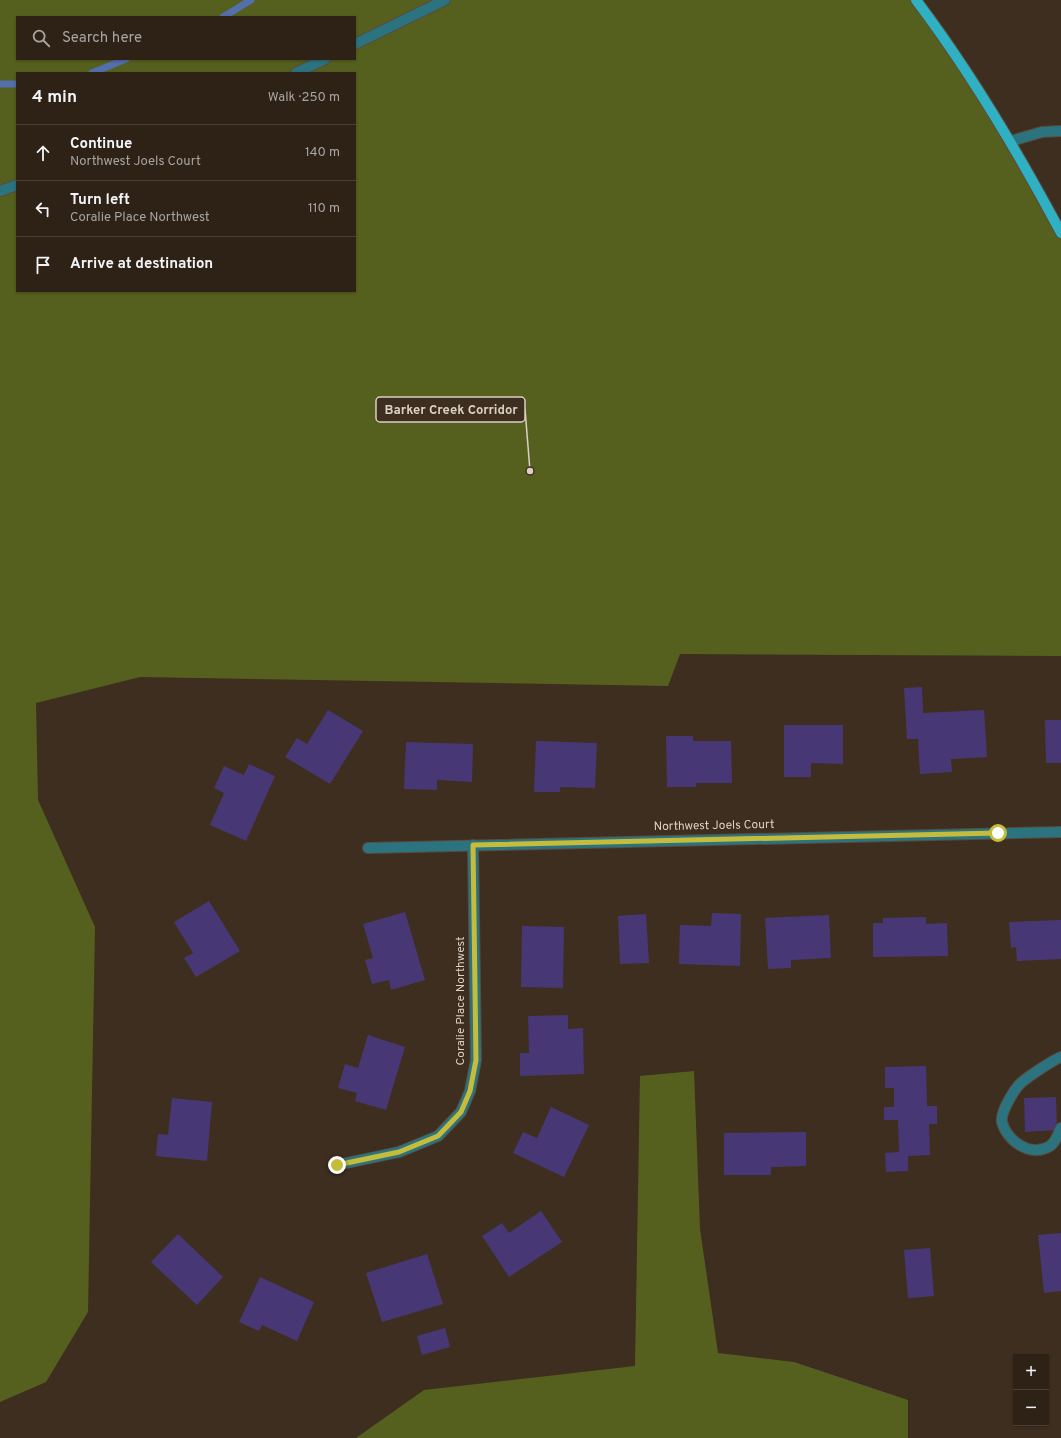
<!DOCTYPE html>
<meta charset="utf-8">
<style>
:root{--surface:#2e2217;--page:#362a20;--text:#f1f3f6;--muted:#a7a4a1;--line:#493f36}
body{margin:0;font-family:Overpass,sans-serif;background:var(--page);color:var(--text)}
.controls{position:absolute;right:12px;bottom:12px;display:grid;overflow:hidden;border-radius:0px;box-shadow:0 1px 3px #0004}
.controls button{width:36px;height:36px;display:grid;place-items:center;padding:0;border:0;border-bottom:1px solid var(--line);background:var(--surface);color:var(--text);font:20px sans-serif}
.stop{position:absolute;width:12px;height:12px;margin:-9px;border:3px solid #c6bc3c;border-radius:50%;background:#fff}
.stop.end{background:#c6bc3c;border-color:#fff;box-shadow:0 1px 4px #0008}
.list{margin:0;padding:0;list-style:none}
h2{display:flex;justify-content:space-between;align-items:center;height:52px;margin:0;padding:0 16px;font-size:17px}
h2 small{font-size:13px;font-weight:400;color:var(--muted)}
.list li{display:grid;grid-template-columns:26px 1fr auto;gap:12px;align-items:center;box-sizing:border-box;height:56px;padding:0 16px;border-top:1px solid var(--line)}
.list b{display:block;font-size:15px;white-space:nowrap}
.list p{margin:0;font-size:13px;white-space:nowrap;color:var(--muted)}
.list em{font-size:13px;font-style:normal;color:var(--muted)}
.icon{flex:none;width:22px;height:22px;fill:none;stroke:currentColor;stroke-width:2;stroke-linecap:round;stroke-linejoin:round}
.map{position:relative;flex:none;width:1061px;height:1438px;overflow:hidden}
.search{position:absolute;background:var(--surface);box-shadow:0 1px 3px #0004;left:16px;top:16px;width:340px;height:44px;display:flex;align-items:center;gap:10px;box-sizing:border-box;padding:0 14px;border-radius:0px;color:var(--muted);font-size:15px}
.panel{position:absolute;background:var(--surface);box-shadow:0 1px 3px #0004;left:16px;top:72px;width:340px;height:220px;border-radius:0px}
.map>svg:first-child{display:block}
.green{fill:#55601e;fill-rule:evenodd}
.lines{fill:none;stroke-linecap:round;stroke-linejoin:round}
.stream{stroke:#536fac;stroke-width:7}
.building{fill:#473875}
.minor-casing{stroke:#5a4b3d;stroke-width:12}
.major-casing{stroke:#5a4b3d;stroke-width:12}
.minor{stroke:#2b737f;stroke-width:10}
.major{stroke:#2fb0c3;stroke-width:10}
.route{stroke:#c6bc3c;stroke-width:5}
.labels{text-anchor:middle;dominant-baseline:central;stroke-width:3;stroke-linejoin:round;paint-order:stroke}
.street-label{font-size:12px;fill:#dad0c6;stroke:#3e2e1f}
.leader{fill:none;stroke:#dad0c6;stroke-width:1.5}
.callout-dot{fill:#dad0c6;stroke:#3e2e1f;stroke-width:1.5}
.callout{fill:#3e2e1f;stroke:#dad0c6;stroke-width:1.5}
.callout-label{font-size:13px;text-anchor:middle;font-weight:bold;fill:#dad0c6}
</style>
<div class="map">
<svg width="1061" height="1438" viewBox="0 0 1061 1438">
<rect width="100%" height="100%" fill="#3e2e1f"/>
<g class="green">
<path d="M 0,0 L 916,0 L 927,14 L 1061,233 L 1061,656 L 680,654 L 668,686 L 140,677 L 36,703 L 38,800 L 95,927 L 88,1312 L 46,1382 L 0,1402 ZM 17,17 L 355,17 L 355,59 L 17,59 ZM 17,73 L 355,73 L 355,291 L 17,291 Z"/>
<polygon points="694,1071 700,1229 718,1353 794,1362 908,1400 908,1438 356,1438 424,1390 635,1366 640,1076"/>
</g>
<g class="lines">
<g class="stream">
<polyline points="223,17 251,0"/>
<polyline points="92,73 126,59"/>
<polyline points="0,84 17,84"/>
</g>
</g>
<g class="building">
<polygon points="922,687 923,713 984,710 987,757 951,759 952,772 920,774 918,739 907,739 904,688"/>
<polygon points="328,710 363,731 330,784 285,757 297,738 307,744"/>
<polygon points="1045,720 1061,720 1061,763 1046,763"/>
<polygon points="784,725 843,725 843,764 811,763 811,777 784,777"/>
<polygon points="666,736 693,736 693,741 731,741 732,783 696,783 696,787 667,787"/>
<polygon points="536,741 597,743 595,788 560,787 560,792 534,792"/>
<polygon points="406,742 473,744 472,782 437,780 437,790 404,789"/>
<polygon points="249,764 275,776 246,841 210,825 224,793 214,788 224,766 244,775"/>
<polygon points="209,901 240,951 196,977 184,958 193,953 174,922"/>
<polygon points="405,912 425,980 391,990 389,980 372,984 365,960 373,958 363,924"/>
<polygon points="712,913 741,914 740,966 679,964 680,925 711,926"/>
<polygon points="646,914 649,963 620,964 618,916"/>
<polygon points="829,915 831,958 791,960 791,968 768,969 765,918"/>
<polygon points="926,917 926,924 947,923 948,956 873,957 873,923 883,923 883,918"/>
<polygon points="1061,920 1061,959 1017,961 1016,947 1011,948 1009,922"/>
<polygon points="522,926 564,927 563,988 521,987"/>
<polygon points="568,1015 568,1029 583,1028 584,1074 520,1076 520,1053 529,1053 528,1016"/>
<polygon points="368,1035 405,1047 386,1110 355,1101 357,1093 338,1088 345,1064 358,1068"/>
<polygon points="926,1066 927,1106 937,1106 937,1124 929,1124 930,1155 908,1156 908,1171 886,1172 885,1153 899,1152 898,1120 884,1120 884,1107 894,1107 894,1088 885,1088 885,1067"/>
<polygon points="1056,1097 1057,1130 1025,1132 1024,1098"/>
<polygon points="172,1098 212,1102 207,1161 156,1156 158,1134 168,1135"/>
<polygon points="551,1107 589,1125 564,1177 513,1153 523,1132 537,1138"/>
<polygon points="806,1132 806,1166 771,1167 771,1175 724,1175 724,1133"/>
<polygon points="541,1211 562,1242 509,1277 482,1236 502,1223 509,1233"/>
<polygon points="1061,1233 1061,1291 1044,1293 1038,1235"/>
<polygon points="178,1234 223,1277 197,1305 151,1262"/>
<polygon points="930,1248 934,1296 908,1298 904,1250"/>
<polygon points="427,1254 443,1304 382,1322 366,1273"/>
<polygon points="260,1277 314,1302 297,1341 262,1325 259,1331 239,1322"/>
<polygon points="445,1328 450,1347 422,1355 417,1336"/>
</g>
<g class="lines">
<g class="minor-casing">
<g id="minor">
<polyline points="355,44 445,0"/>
<polyline points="296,73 325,59"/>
<polyline points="1011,141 1042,132 1061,131"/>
<polyline points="0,191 17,185"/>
<polyline points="368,848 1061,832"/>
<path d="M 1061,1057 C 1053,1060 1029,1076 1022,1082 C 1015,1088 1000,1112 1002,1122 C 1007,1141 1031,1158 1050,1146 C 1056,1142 1058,1134 1061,1128"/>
<polyline points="337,1165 399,1152 438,1136 461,1112 470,1091 476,1060 473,845"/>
</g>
</g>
<g class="major-casing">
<path id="major" d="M 916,0 C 971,73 1018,152 1061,233"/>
</g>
<use href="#minor" class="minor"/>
<use href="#major" class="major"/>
</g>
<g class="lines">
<polyline class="route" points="337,1165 399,1152 438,1136 461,1112 470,1091 476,1060 473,845 998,833"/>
</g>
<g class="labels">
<g class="street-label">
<text transform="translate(714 826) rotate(-1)">Northwest Joels Court</text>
<text transform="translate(461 1001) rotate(-90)">Coralie Place Northwest</text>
</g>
</g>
<path class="leader" d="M530 471L525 409"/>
<circle class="callout-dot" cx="530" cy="471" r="4"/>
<rect class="callout" x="376" y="397" width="149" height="25" rx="4"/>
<g class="callout-label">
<text x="451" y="414">Barker Creek Corridor</text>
</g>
</svg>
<div class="controls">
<button>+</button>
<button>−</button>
</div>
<div class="stop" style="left:998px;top:833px"></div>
<div class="stop end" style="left:337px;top:1165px"></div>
<div class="search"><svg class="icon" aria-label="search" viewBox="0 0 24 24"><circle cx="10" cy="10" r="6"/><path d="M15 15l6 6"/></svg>Search here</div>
<section class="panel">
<h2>4 min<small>Walk · 250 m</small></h2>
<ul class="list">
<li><svg class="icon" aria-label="ahead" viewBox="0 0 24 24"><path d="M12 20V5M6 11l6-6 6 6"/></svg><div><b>Continue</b><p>Northwest Joels Court</p></div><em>140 m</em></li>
<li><svg class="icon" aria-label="left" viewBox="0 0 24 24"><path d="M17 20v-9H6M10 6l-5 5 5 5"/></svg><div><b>Turn left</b><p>Coralie Place Northwest</p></div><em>110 m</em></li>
<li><svg class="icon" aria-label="arrive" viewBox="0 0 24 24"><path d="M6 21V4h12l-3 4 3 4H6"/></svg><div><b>Arrive at destination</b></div></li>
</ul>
</section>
</div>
